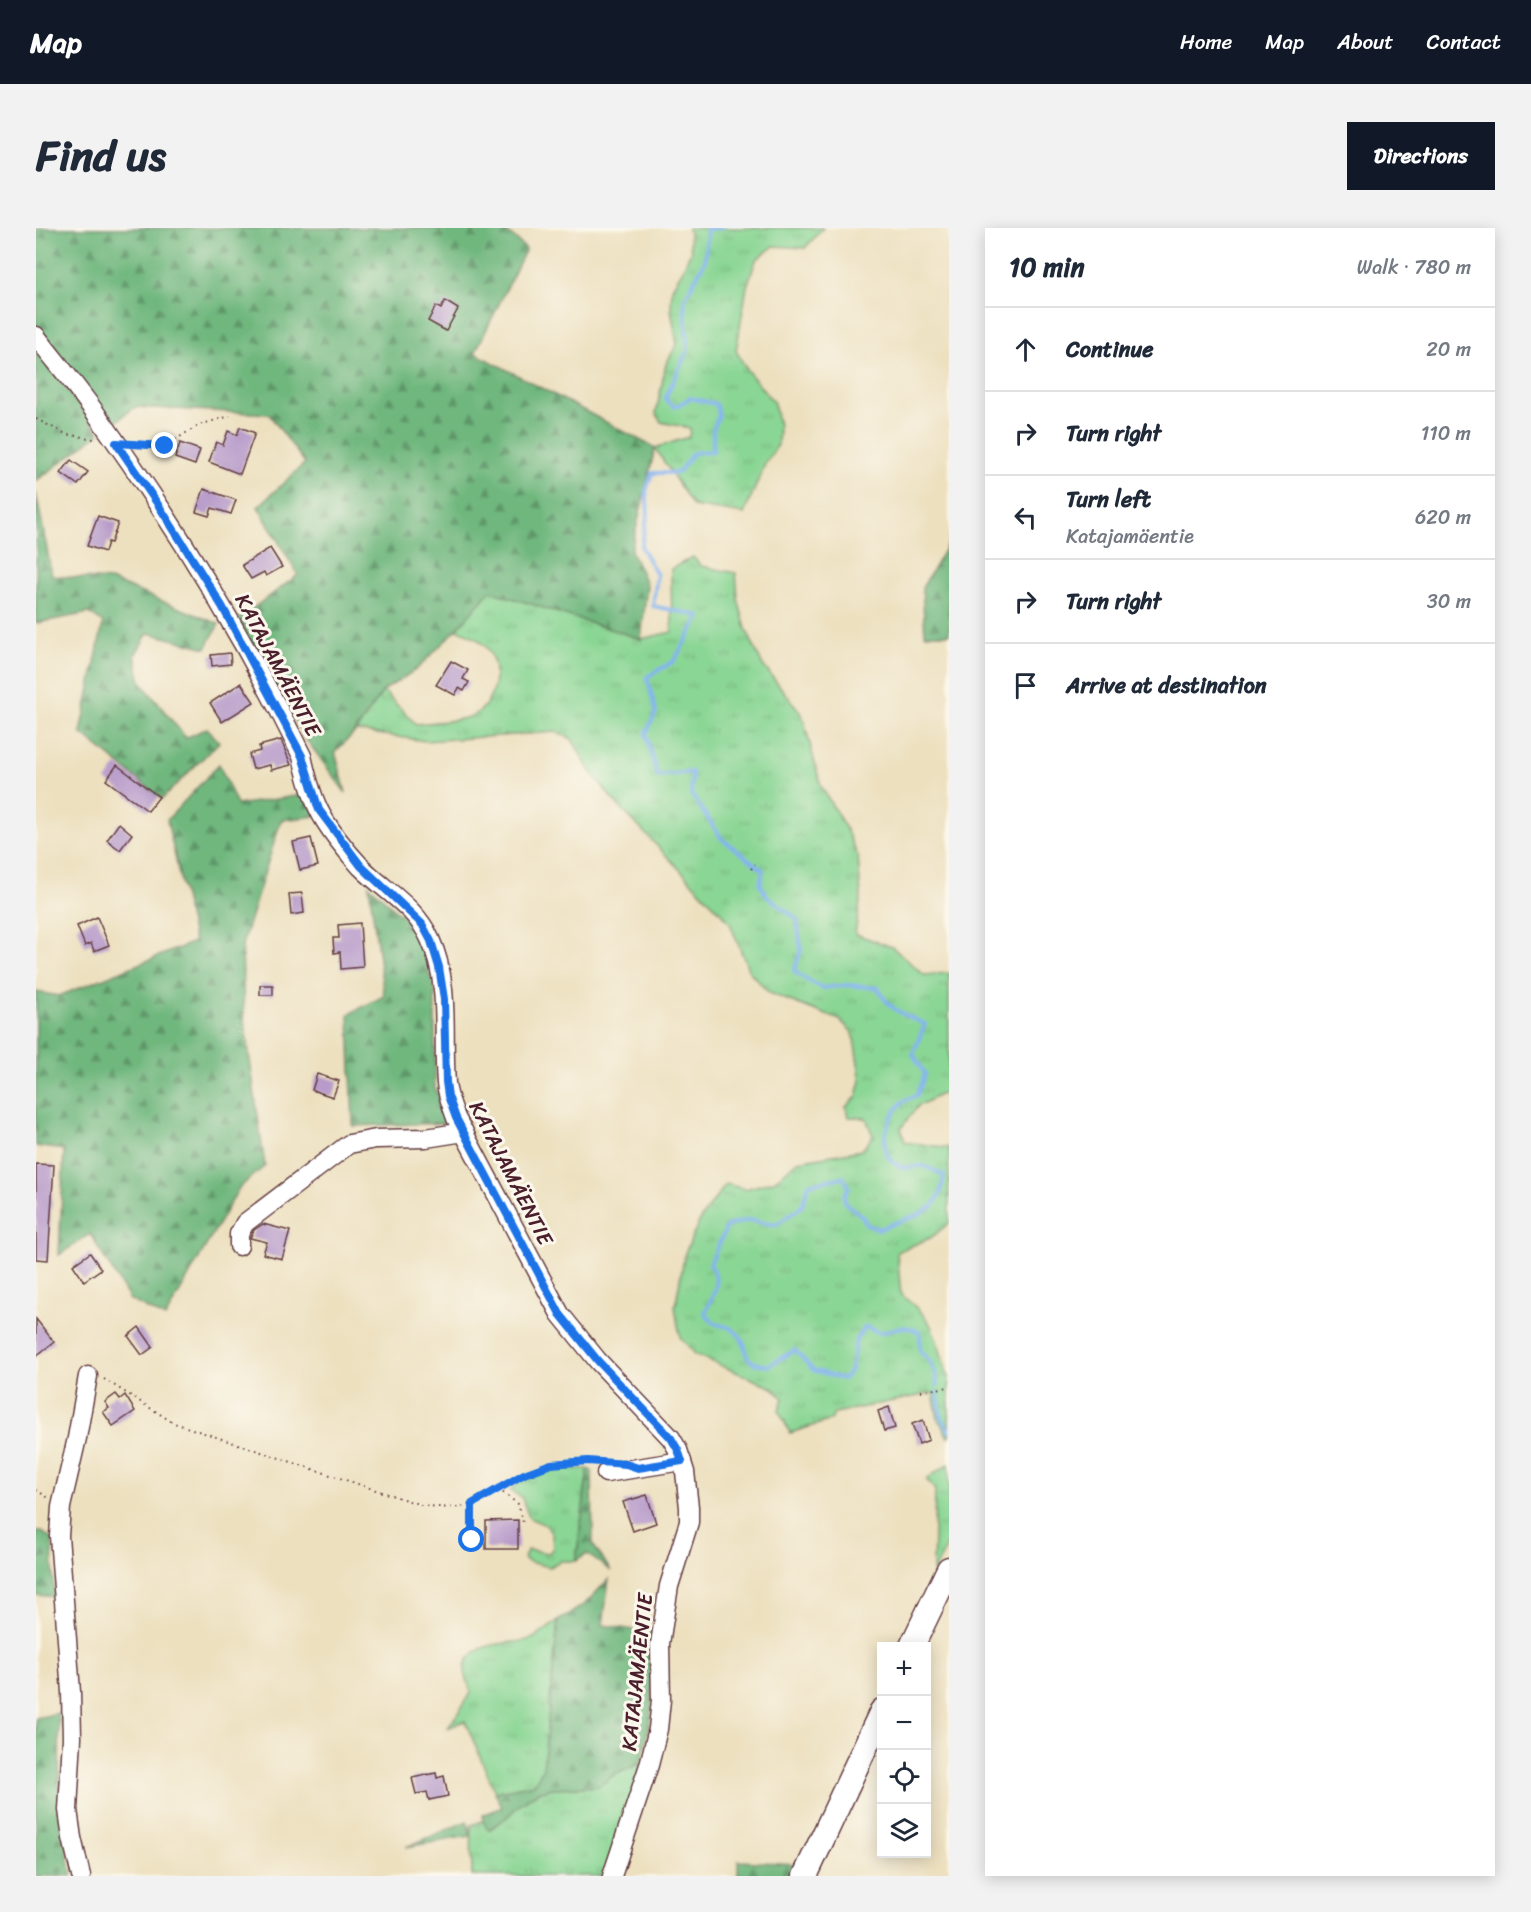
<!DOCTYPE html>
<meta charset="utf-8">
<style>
:root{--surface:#fff;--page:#f2f2f3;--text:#1f2937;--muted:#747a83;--line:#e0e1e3;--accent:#111827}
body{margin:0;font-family:Sriracha,sans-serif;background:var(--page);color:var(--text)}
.controls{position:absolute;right:18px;bottom:18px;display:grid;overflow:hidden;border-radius:0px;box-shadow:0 3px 15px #0003}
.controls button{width:54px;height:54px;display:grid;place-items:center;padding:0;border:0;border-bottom:2px solid var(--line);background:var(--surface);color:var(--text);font:30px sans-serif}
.stop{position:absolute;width:18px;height:18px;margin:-14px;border:4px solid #1a73e8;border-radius:50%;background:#fff}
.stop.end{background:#1a73e8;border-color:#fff;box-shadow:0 2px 6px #0008}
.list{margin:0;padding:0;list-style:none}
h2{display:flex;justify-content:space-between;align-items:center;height:78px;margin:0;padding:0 24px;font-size:26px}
h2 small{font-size:20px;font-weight:400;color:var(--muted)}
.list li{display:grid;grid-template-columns:39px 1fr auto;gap:18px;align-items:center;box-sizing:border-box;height:84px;padding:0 24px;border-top:2px solid var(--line)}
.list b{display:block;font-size:22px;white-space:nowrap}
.list p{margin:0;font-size:20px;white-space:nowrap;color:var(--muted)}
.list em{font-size:20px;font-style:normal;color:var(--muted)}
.icon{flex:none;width:33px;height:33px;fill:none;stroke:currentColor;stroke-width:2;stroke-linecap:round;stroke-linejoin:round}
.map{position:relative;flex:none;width:913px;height:1648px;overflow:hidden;border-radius:0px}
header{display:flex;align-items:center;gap:36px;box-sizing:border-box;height:84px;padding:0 30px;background:var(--accent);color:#fff}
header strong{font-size:28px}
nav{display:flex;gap:33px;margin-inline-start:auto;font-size:21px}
.intro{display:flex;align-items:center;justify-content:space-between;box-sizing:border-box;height:144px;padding:0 36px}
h1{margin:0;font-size:42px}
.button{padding:15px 27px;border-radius:0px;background:var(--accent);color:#fff;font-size:21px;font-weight:700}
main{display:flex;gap:36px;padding:0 36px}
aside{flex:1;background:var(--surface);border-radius:0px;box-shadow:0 3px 15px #0003}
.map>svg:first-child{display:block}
.grass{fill:url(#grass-tufts);stroke:#6a7a60;stroke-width:1.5}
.forest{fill:url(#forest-firs);stroke:#5c6b54;stroke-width:1.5}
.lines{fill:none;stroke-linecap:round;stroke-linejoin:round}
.stream{stroke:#84b4ef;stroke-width:4}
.building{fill:#b89bca}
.minor-casing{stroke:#623c41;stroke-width:21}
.major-casing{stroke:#623c41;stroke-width:27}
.path{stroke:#623c41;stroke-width:2;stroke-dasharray:1.5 4.5;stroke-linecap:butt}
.minor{stroke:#fff;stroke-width:18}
.major{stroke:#fff;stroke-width:24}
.route{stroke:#1a73e8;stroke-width:8}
.labels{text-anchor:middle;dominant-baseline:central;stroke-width:6;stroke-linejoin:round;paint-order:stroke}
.street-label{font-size:21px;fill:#4a1f2b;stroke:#fbf7ec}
</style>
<header>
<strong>Map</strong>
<nav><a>Home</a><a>Map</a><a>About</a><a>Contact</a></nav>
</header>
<div class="intro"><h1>Find us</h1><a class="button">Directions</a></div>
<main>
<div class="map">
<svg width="913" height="1648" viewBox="0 0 913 1648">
<defs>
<pattern id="grass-tufts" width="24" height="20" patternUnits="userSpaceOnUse" patternTransform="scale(1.5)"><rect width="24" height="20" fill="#8ad694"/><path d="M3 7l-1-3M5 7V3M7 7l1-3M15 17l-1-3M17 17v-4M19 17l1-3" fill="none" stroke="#79b780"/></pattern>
<pattern id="forest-firs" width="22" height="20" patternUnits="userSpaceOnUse" patternTransform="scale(1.5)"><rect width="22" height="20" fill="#6fb77e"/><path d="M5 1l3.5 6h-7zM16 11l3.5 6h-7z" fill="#5d9467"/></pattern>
</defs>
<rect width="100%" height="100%" fill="#fbf7ec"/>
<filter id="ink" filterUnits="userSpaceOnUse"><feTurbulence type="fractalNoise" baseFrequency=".0167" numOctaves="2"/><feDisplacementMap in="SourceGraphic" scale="12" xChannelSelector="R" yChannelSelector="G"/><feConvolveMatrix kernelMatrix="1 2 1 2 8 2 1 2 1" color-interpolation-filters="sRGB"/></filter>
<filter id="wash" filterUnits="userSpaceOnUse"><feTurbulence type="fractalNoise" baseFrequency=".008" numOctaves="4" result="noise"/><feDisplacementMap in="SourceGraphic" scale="24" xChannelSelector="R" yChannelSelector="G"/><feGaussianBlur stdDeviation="1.35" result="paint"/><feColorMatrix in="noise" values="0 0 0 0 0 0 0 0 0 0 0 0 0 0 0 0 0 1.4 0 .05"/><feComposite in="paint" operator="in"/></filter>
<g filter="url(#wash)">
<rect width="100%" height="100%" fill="#ede0bf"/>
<g class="grass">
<polygon points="652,0 787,0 769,20 738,18 720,32 711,58 700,123 711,142 738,175 743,198 742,217 729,236 708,286 657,278 619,220 653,209 654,200 625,194 620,185 630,136 641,116 635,81 636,60 646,43 655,23"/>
<path d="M 657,329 L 665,338 L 700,345 L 702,371 L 710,401 L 726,436 L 766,486 L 785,558 L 810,601 L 822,629 L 825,668 L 819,706 L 856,719 L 888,747 L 913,745 L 913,862 L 882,878 L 865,900 L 869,914 L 913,920 L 913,995 L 896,1009 L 861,1024 L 865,1067 C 900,1092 899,1107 911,1146 L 913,1147 L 913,1211 L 902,1190 L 897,1165 L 799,1185 L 795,1192 L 754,1205 L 743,1183 L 747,1170 L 737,1160 L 660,1127 L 644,1109 L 639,1079 L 649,1025 L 665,990 L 690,956 L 709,961 L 738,953 L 762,933 L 826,922 L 837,908 L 830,890 L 812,889 L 810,879 L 821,868 L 825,853 L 817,805 L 804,792 L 733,765 L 713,743 L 693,693 L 577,572 L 551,538 L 536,511 L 520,504 L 390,513 L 320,503 L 347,463 L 380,496 C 393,495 427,492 436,488 C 462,476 467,433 446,415 C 440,409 429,405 421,401 L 454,363 L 605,411 L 636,404 L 635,341 Z"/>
<polygon points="913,1236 913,1314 897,1346 899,1262 890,1251"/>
<path d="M 532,1240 L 552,1241 L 540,1333 L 524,1333 L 513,1339 L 493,1334 L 488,1331 L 491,1322 L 513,1325 L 517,1320 L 516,1306 L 510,1297 L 493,1290 L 486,1270 L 474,1262 C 491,1248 510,1242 532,1240 Z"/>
<path d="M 522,1393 L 508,1539 L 498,1556 L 459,1564 L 429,1493 L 412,1500 L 435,1465 C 434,1457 427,1446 429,1438 C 437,1412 474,1417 495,1411 C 504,1408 514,1398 522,1393 Z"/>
<polygon points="605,1535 576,1648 436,1648 435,1597 447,1593 453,1602 470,1590 485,1575 502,1564 517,1560 563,1558 578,1547"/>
</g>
<g class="forest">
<polygon points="3,0 467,0 490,21 439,125 619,220 595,323 611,357 605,411 454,363 421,401 381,441 347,463 320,503 299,524 310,565 269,510 201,392 262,347 222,279 269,235 233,186 99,179 76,197 0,98 0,2"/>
<polygon points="0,120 64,205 0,253"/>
<polygon points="0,264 16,348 74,352 183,396 170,420 112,405 99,427 105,454 150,510 171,500 183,514 126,571 45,505 67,395 53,385 0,395"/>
<polygon points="913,314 913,406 889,406 886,360"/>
<polygon points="183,536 201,577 272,566 279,588 245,592 206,717 208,790 229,938 203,960 129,1090 94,1072 54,1006 23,1027 28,922 0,918 0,764 23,768 158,714 131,592"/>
<polygon points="333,657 381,702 399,763 399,860 414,895 317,898 313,786 348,768"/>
<polygon points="552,1241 556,1243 557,1317 575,1343 551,1326 540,1333"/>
<polygon points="0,1304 6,1304 16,1311 18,1369 0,1367"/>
<path d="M 573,1351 L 567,1397 L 618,1405 C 613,1429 616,1451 616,1475 C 615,1495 610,1515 605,1535 L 578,1547 L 563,1558 L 517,1560 L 502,1564 L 485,1575 L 470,1590 L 452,1602 L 447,1593 L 447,1587 L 466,1579 L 459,1564 L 498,1556 L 507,1540 L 522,1393 L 548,1377 Z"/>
<polygon points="23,1485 24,1587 36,1648 0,1648 0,1490"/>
<polygon points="431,1593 435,1608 370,1619"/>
<polygon points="702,1633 761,1636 757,1648 702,1648"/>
</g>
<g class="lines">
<g class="stream">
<path d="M 685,0 L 671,1 L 669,33 L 648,72 L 652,121 L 629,171 L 639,179 L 654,170 L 680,176 L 683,187 L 677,201 L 677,223 L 657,225 L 642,245 L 616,245 L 610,263 L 612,285 L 605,319 L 621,347 L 617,378 L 664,388 L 638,433 L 611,449 L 620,484 L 610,506 L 621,548 L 656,544 L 655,566 L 686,611 L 727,642 L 724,656 L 731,668 L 761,691 L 765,722 L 758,743 L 769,751 L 787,760 L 811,757 L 842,760 C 851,781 868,787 889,796 L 877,826 L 889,846 L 881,867 C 876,869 868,872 865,876 C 850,892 839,925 863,938 C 872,943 878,937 886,938 C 893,939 902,945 908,947 L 904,967 L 896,979 L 881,987 L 843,1001 L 831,997 L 826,988 L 809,975 L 808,967 L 813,959 L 807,949 L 773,956 L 766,978 L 740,997 L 713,992 L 691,998 L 674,1036 C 686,1055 677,1067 669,1085 C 680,1100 680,1094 694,1100 C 705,1105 710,1118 711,1129 L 718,1135 L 732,1138 L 759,1122 L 777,1142 L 807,1151 L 815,1142 L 820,1111 L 829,1099 L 846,1105 C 860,1099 871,1096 884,1105 L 884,1123 C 895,1133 901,1143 901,1157"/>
<polyline points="901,1164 905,1188 913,1203"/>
</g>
</g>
<g id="blocks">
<g class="building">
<polygon points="409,73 422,81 410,103 392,93 400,78 405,81"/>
<polygon points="204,199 219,205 204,246 173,234 180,214 187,217 192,203 201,207"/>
<polygon points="144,215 164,222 159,237 139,230"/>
<polygon points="35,232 52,244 42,257 25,245"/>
<polygon points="168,261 200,272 195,286 176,280 173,288 160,284"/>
<polygon points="62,288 82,295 75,315 72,314 69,324 51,318"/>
<polygon points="234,320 246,339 230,348 228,344 215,351 206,337"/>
<polygon points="194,425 195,436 176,438 175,427"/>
<polygon points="415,433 432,442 427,451 433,454 428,463 423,460 419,467 400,457"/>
<polygon points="205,455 218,474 186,494 174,475"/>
<polygon points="245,512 255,537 235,542 234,537 217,541 213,526 224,523 223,518"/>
<polygon points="81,537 123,569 112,583 70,552"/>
<polygon points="83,595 96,606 84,622 71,612"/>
<polygon points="275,610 282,638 264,642 257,614"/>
<polygon points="266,665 268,685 255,687 253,666"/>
<polygon points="61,689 73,717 58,723 55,715 49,718 41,698"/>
<polygon points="324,695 327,739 305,741 304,724 298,725 297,710 303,710 302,697"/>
<rect x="224" y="757" width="13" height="10"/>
<polygon points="281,846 303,853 297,869 276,862"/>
<polygon points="0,936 18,937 12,1032 0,1031"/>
<polygon points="227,996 254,1003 246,1031 227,1026 231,1014 214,1010 218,1002"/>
<polygon points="54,1025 65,1041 48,1053 37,1037"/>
<polygon points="0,1091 18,1114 0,1128"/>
<polygon points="103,1099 117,1119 106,1127 92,1108"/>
<polygon points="80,1166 84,1171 89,1167 99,1183 77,1198 67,1184 73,1180 69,1174"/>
<polygon points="853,1179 859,1200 848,1203 842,1183"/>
<polygon points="887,1192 893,1212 883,1216 876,1196"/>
<polygon points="611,1267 620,1295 597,1303 587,1274"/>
<polygon points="482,1292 482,1321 450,1321 450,1293"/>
<polygon points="400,1545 401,1550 408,1548 412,1568 393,1572 391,1564 380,1566 376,1550"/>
</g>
</g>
</g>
<g filter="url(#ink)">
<use href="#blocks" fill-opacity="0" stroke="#623c41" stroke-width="1.5"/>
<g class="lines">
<g class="minor-casing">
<g id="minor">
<path d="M 0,108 C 20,134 42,160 61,187 C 138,295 208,409 266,528 C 270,546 274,563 282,580 C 290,598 311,624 325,639 C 349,663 380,679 394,711 C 415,756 406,807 410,855 C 411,867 416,878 420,890 L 524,1086 L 562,1133 L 635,1210 L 642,1222 L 649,1244 L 653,1279 L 653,1294 L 633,1358 L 628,1390 L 624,1416 L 625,1472 L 622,1501 L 613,1537 L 576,1648"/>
<polyline points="203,1018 203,1006 209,995 313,916 340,911 390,910 428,904"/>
<polyline points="570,1245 646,1233"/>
<polyline points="45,1648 36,1610 32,1582 36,1510 35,1464 23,1308 25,1279 41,1210 52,1148"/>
</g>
</g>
<g class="major-casing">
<g id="major">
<polyline points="876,1418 913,1341"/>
<polyline points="769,1648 846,1483"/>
</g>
</g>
<g class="path">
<polyline points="0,191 30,206 58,211"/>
<polyline points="99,216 129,218 163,197 194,188"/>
<polyline points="715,641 719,636"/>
<path d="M 68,1151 L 138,1195 L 385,1277 C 402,1279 419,1282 435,1276 C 450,1272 462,1261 475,1253 C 500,1238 529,1231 559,1234"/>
<polyline points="885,1163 913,1159"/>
<polyline points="462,1261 482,1276 488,1298"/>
<polyline points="0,1262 13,1270"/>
<path d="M 436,1277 C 436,1290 429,1315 445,1320"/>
</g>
<use href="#minor" class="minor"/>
<use href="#major" class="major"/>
</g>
</g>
<g class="lines" filter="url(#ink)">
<polyline class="route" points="129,218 80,215 123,278 186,378 266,528 283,582 325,638 386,696 395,713 403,739 408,771 410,854 412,868 420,890 524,1086 562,1133 635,1210 642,1222 646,1233 602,1240 590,1236 552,1233 515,1236 488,1246 436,1276 436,1312"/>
</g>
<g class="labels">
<g class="street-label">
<text transform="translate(242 437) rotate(62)">KATAJAMÄENTIE</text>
<text transform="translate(475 945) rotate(63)">KATAJAMÄENTIE</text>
<text transform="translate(601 1444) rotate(-84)">KATAJAMÄENTIE</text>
</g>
</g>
</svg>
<div class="controls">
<button>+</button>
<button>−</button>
<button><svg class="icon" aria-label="locate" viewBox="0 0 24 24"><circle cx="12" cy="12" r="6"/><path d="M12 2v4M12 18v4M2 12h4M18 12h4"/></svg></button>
<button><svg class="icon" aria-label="layers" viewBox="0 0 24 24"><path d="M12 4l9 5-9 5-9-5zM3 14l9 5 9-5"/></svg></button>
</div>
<div class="stop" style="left:436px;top:1312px"></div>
<div class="stop end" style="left:129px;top:218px"></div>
</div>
<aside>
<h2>10 min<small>Walk · 780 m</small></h2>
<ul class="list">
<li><svg class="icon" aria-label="ahead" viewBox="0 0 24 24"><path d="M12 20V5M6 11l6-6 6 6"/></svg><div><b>Continue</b></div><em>20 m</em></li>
<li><svg class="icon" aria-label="right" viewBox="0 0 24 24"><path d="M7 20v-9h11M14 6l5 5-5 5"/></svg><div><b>Turn right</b></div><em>110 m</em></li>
<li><svg class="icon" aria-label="left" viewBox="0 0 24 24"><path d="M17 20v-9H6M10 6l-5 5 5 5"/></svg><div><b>Turn left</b><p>Katajamäentie</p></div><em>620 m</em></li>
<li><svg class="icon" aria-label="right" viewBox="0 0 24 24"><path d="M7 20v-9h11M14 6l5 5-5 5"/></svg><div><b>Turn right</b></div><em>30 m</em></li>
<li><svg class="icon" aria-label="arrive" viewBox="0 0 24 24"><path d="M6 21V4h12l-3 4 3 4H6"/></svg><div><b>Arrive at destination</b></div></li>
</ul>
</aside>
</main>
